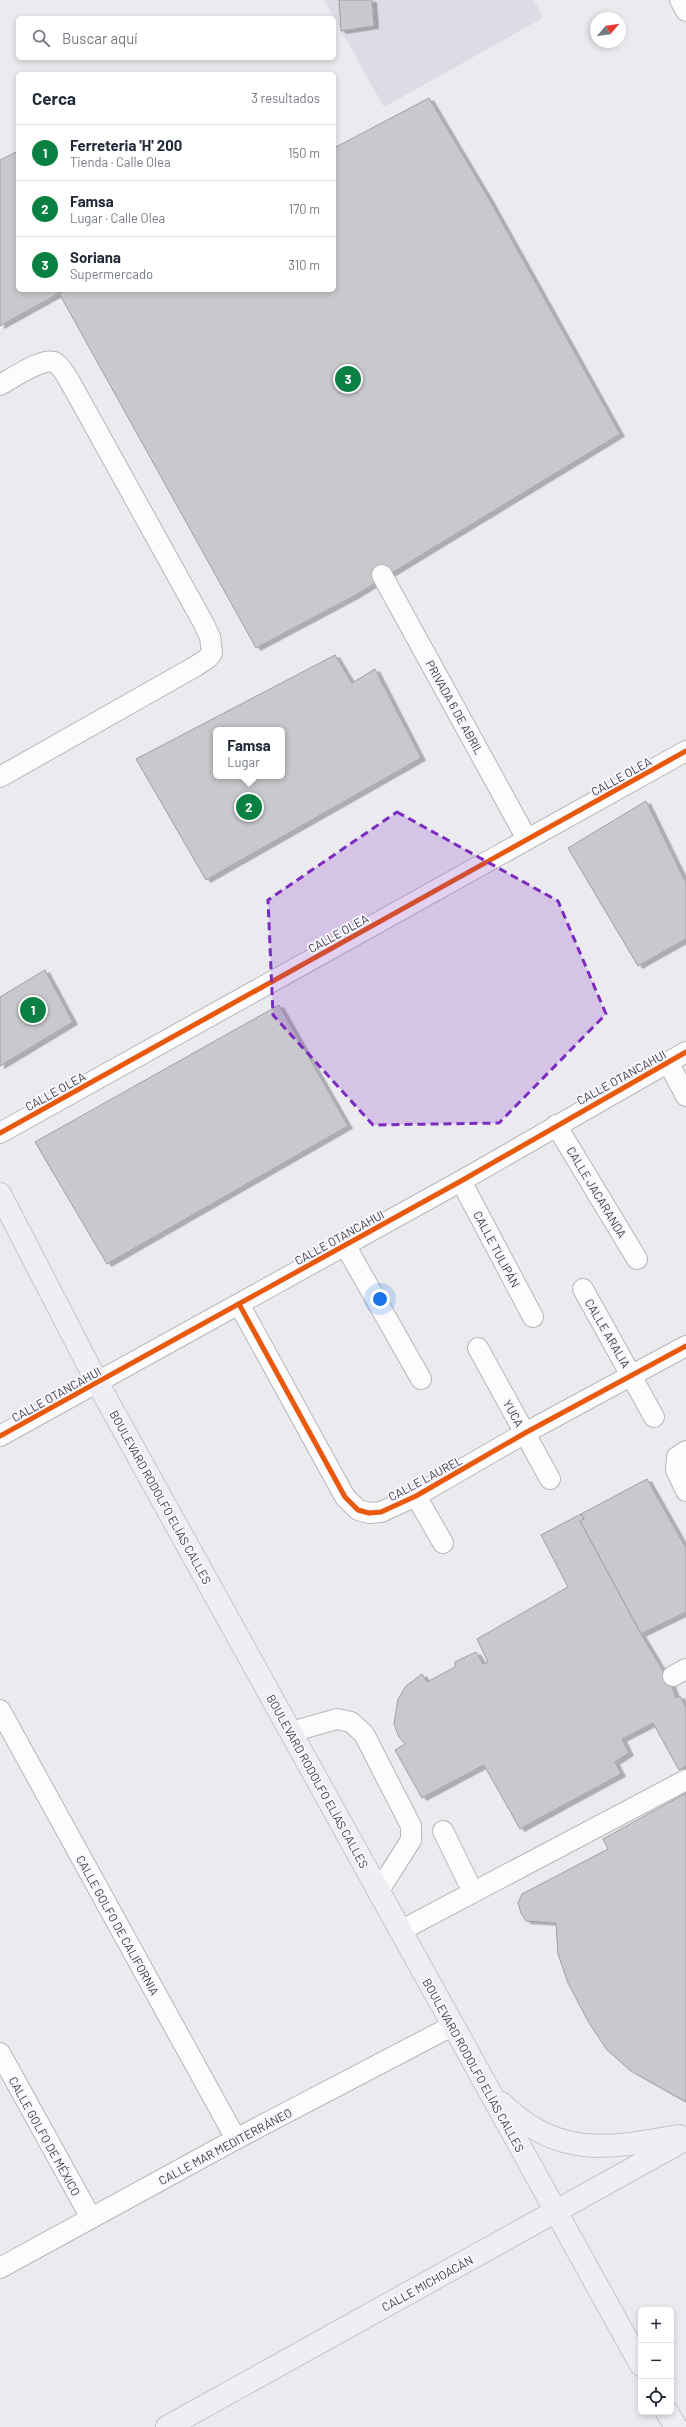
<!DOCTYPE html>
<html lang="es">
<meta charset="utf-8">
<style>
:root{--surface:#fff;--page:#f2f2f3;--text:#1f2937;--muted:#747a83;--line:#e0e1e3;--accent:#0b8043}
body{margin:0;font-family:Barlow,sans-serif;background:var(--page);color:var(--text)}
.controls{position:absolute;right:12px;bottom:12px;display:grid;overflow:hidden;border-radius:6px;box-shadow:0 2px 6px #0003}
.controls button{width:36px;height:36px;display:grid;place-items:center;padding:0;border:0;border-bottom:1px solid var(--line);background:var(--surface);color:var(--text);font:20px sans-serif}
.compass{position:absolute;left:590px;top:12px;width:36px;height:36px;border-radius:50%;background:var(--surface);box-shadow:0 2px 6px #0003;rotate:61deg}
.you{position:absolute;left:380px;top:1299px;width:14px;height:14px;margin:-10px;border:3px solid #fff;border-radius:50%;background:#1a73e8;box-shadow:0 0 0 6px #1a73e833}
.badge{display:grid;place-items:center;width:26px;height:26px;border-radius:50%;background:var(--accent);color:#fff;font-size:13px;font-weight:700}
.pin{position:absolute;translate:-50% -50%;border:2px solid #fff;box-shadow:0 1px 4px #0006}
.popup{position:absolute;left:213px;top:727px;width:72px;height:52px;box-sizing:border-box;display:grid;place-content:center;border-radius:6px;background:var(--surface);filter:drop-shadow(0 1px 3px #0005);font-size:13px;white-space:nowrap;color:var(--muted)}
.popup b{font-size:15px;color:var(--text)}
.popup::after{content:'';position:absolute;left:50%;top:100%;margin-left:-8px;border:8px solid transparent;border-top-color:var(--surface)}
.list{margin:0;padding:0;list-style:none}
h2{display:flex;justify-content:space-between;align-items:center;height:52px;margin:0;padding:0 16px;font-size:17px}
h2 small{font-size:13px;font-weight:400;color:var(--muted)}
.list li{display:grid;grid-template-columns:26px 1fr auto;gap:12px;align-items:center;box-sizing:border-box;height:56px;padding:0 16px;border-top:1px solid var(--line)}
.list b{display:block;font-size:15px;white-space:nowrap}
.list p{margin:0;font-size:13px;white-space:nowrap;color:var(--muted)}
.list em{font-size:13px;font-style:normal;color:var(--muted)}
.icon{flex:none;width:22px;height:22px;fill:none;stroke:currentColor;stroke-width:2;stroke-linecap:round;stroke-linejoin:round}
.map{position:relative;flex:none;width:686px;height:2427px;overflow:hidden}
.search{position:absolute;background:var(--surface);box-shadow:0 2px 6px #0003;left:16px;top:16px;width:320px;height:44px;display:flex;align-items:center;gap:10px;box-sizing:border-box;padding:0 14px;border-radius:6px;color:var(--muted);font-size:15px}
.panel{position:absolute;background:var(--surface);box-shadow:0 2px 6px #0003;left:16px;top:72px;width:320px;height:220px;border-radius:6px}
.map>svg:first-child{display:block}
.built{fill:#dddbe6}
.building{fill:#c9c8cc;stroke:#a0a0a3;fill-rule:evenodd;filter:url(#shadow)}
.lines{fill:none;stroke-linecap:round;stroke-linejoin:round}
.minor-casing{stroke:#b7b7ba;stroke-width:22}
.major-casing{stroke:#c6c6c8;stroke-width:24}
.minor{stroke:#fcfcfd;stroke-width:20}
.major{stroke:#efeef4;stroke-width:22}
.cycleway-casing{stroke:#f8f6fe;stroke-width:8}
.cycleway{stroke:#e8590c;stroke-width:5}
.marked{fill:#7b2cbf;fill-opacity:0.2;stroke:#7b2cbf;stroke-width:3;stroke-dasharray:8 5;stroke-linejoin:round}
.labels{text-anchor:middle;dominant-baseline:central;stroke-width:4;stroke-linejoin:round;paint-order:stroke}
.street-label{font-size:12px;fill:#3d3c3f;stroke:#f8f6fe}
</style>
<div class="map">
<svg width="686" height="2427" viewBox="0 0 686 2427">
<defs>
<filter id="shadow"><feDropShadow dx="4.5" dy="2.5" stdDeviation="0" flood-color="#0004"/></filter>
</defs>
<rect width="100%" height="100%" fill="#ebeaef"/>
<polygon class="built" points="324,0 534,0 543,18 384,107"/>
<g class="building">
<polygon points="339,0 372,0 374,26 341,31"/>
<polygon points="429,98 489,199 620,434 354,596 256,648 59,293 65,290 334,290 334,148"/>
<polygon points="18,151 18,290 65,290 0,326 0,160"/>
<path d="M 335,655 L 352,683 L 375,669 L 421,758 L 206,880 L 136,759 ZM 216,730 L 282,730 L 282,776 L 216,776 Z"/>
<polygon points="646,801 686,883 686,939 638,966 568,848"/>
<polygon points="45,970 73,1022 0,1066 0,997"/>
<polygon points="279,1005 348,1126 107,1264 35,1142"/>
<polygon points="647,1479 686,1548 686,1612 641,1634 580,1521 584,1519 581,1514"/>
<polygon points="581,1514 584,1519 580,1521 641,1634 671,1684 676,1698 680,1696 686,1708 686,1766 679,1770 653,1723 622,1739 629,1753 615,1762 621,1774 520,1829 484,1765 422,1798 395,1750 405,1744 399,1737 394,1724 398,1699 406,1686 422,1674 427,1682 455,1667 455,1662 476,1652 483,1664 488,1662 477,1639 568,1587 541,1535"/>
<polygon points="686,1793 686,2102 631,2071 607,2050 589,2023 568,1983 558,1954 556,1923 526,1921 521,1913 518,1903 522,1894 608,1849 603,1839"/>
</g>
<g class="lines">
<g class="minor-casing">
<g id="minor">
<polyline points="680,0 686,11"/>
<path d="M 0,385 C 11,379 46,355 56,363 C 64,369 69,381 74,389 L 204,624 L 210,637 L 212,653 L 208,658 L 196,666 L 0,777"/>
<polyline points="382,575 527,839"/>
<polyline points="668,1062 686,1096"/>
<polyline points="556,1125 637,1259"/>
<polyline points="0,1133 686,751"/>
<polyline points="461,1181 533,1317"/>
<polyline points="345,1245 421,1379"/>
<polyline points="583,1289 654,1417"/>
<polyline points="239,1304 345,1497 358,1510 369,1513 381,1512 416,1496 525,1433 686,1346"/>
<polyline points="478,1348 550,1479"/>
<polyline points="0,1436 461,1181 686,1052"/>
<polyline points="686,1451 677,1457 676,1470 686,1491"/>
<polyline points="416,1496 443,1543"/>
<polyline points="673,1676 686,1669"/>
<polyline points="0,1710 236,2139"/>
<polyline points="291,1732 337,1719 351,1722 364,1734 411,1826 411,1840 378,1892"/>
<polyline points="443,1831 473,1892"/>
<polyline points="400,1931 686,1780"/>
<polyline points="0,2053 91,2218"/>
<polyline points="0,2268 236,2139 452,2026"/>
</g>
</g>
<g class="major-casing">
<g id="major">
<polyline points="0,1194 97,1382 641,2365"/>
<path d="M 501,2103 C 558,2158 607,2149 679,2136"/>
<polyline points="667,2412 676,2427"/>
<polyline points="167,2427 686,2139"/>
</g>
</g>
<use href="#minor" class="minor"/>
<use href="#major" class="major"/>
<g class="cycleway-casing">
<g id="cycleway">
<polyline points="0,1133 686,751"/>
<polyline points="239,1304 345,1497 358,1510 369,1513 381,1512 416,1496 525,1433 686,1346"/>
<polyline points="0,1436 461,1181 686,1052"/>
</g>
</g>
<use href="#cycleway" class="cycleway"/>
</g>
<path class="marked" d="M 397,812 L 558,901 L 606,1014 L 499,1123 L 373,1125 L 273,1015 L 268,900 Z"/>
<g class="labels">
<g class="street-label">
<text transform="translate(455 707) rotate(61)">PRIVADA 6 DE ABRIL</text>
<text transform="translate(621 776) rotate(-29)">CALLE OLEA</text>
<text transform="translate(338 933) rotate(-29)">CALLE OLEA</text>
<text transform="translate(621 1077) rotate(-29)">CALLE OTANCAHUI</text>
<text transform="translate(55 1091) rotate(-29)">CALLE OLEA</text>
<text transform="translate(597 1192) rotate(59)">CALLE JACARANDA</text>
<text transform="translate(339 1237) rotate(-29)">CALLE OTANCAHUI</text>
<text transform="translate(497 1249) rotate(62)">CALLE TULIPÁN</text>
<text transform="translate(608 1333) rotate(60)">CALLE ARALIA</text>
<text transform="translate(56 1394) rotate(-29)">CALLE OTANCAHUI</text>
<text transform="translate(514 1413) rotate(61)">YUCA</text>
<text transform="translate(425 1478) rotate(-28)">CALLE LAUREL</text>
<text transform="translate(161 1497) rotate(61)">BOULEVARD RODOLFO ELÍAS CALLES</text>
<text transform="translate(318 1781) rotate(61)">BOULEVARD RODOLFO ELÍAS CALLES</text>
<text transform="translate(118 1925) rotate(61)">CALLE GOLFO DE CALIFORNIA</text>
<text transform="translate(474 2065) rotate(61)">BOULEVARD RODOLFO ELÍAS CALLES</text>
<text transform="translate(45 2136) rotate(61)">CALLE GOLFO DE MÉXICO</text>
<text transform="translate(225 2146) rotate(-28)">CALLE MAR MEDITERRÁNEO</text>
<text transform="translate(427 2283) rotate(-29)">CALLE MICHOACÁN</text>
</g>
</g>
</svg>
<div class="controls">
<button>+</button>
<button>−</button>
<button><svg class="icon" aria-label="locate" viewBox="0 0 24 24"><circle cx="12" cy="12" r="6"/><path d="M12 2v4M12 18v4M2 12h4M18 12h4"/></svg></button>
</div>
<svg class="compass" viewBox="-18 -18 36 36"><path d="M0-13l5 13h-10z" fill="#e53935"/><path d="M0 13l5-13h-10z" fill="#747a83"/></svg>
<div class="you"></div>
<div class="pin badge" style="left:33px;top:1010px">1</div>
<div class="pin badge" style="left:249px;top:807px">2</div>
<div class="popup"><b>Famsa</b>Lugar</div>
<div class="pin badge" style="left:348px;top:379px">3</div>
<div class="search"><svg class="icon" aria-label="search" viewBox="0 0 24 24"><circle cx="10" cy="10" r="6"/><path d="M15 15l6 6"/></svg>Buscar aquí</div>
<section class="panel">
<h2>Cerca<small>3 resultados</small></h2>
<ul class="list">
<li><span class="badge">1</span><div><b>Ferreteria 'H' 200</b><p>Tienda · Calle Olea</p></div><em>150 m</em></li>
<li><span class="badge">2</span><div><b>Famsa</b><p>Lugar · Calle Olea</p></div><em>170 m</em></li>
<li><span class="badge">3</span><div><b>Soriana</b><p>Supermercado</p></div><em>310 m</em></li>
</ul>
</section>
</div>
